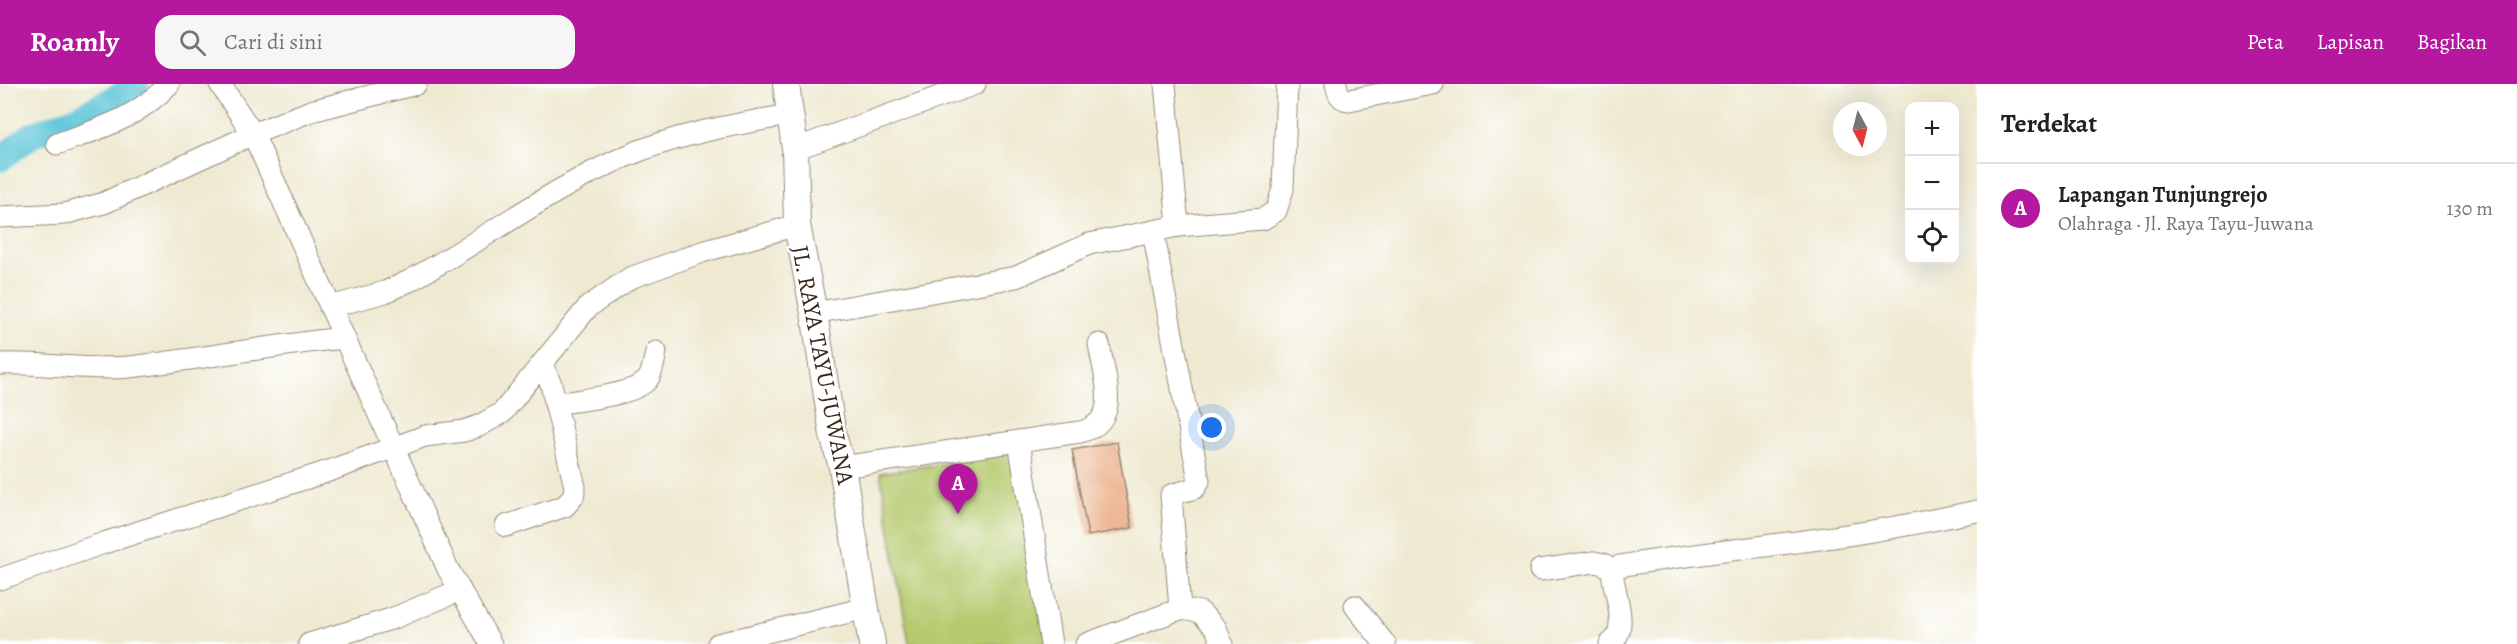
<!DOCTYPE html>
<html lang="id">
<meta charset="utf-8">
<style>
:root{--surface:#fff;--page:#f6f6f6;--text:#202124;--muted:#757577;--line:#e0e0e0;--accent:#b5179e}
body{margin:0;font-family:Alegreya,serif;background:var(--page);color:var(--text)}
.controls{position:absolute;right:18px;top:18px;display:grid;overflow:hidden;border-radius:12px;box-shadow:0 6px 24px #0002}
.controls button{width:54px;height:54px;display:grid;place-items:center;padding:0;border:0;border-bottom:2px solid var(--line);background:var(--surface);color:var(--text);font:30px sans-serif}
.compass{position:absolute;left:1833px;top:18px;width:54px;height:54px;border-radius:50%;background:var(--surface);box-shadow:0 6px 24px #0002;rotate:173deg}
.you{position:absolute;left:1212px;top:344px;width:21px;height:21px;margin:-15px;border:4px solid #fff;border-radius:50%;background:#1a73e8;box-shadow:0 0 0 9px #1a73e833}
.badge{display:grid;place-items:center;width:39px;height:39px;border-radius:50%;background:var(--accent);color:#fff;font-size:20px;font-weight:700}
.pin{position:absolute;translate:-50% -50px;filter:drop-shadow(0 2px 3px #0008)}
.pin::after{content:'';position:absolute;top:32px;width:21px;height:18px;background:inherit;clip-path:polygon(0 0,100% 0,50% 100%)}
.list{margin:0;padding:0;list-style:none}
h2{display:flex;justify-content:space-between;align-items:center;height:78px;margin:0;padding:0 24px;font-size:26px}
h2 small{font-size:20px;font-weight:400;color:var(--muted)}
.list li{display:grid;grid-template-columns:39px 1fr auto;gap:18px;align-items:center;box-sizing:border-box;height:90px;padding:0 24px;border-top:2px solid var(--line)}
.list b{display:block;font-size:22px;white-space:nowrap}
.list p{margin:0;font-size:20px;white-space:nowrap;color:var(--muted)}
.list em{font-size:20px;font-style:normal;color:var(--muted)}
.icon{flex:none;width:33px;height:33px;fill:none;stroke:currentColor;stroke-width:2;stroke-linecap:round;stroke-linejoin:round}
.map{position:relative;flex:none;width:1977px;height:560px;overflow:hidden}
header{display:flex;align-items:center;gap:36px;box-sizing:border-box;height:84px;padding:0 30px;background:var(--accent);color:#fff}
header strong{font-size:28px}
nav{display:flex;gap:33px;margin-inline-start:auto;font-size:21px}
.search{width:420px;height:54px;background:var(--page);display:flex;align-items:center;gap:15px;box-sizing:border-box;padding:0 21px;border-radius:18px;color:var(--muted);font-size:22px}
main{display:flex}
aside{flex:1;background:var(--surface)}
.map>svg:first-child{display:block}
.green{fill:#b6ca6e;stroke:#787a46;stroke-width:1.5}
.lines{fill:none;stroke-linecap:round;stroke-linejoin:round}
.river{stroke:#5cc5d7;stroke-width:26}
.building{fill:#e7a275}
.minor-casing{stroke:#948a77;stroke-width:23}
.major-casing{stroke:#948a77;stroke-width:28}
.minor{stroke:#fff;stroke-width:21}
.major{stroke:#fff;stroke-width:26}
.labels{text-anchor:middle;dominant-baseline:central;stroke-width:5;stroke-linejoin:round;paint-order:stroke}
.street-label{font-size:24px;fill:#3b2a1e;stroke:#fff}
</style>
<header>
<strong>Roamly</strong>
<div class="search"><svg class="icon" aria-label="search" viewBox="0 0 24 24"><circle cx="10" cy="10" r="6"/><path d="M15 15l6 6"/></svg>Cari di sini</div>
<nav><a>Peta</a><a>Lapisan</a><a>Bagikan</a></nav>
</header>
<main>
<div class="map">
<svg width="1977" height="560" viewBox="0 0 1977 560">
<rect width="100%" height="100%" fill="#fff"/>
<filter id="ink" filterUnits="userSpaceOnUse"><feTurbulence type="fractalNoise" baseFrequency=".0167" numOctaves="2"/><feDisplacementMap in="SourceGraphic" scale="12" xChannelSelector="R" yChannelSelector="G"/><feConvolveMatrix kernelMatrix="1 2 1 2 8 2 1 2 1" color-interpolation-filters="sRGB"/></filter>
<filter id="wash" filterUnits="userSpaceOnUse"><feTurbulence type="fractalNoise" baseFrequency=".008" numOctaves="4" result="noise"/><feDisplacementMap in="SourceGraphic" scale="24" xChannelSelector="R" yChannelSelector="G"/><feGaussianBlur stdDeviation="1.35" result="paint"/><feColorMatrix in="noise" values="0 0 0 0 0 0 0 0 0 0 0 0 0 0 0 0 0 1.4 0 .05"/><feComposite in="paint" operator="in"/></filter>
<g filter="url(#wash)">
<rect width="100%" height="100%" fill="#eee9d0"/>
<polygon class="green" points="1020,368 1047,560 909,560 880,389"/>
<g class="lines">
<polyline class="river" points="0,75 32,51 77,34 127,8 136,0"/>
</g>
<g id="blocks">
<polygon class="building" points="1117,358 1132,444 1088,452 1072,366"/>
</g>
</g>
<g filter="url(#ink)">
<use href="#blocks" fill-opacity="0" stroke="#948a77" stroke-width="1.5"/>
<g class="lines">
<g class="minor-casing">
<g id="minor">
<polyline points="220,0 253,50 448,485 491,560"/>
<path d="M 1336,0 C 1338,9 1339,15 1349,16 L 1433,0"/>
<path d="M 57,60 C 101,44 136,35 169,0"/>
<polyline points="795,65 975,0"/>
<polyline points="0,133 64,130 104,119 253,50 311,27 416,0"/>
<polyline points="1178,142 1263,135 1276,127 1283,105 1287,0"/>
<polyline points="1153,147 1199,397 1195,404 1171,411 1180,525"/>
<path d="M 330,223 L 385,208 L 409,197 C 481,158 547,107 622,74 C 676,50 732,41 789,31"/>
<polyline points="814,229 1016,193 1089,160 1178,142 1165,0"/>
<path d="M 0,280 C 43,278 86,287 129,283 C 201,275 272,261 344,254"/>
<path d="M 555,320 C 576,316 635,312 648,295 C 653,288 654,276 656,268"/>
<polyline points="1019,357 1051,560"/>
<path d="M 842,383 L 1080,348 C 1123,338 1104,292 1099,260"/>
<polyline points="506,442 565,422 573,413 575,403 551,300 542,281"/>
<polyline points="1540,486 1594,478 1604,480 1613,487"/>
<polyline points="0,495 104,459 329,387 425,352 464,347 479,342 502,329 588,223 630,194 702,168 797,141"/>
<polyline points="1355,522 1385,560"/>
<polyline points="309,560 394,534 460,506"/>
<polyline points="718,560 866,524"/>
<polyline points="1086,560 1180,525 1200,528 1216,544 1222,560"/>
<path d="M 1610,560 C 1629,548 1616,513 1613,494 L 1613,487 L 1619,482 C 1686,471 1752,464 1819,455 C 1872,448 1925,438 1977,427"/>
</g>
</g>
<g class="major-casing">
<polyline id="major" points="786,0 795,65 797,141 814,229 833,351 842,383 872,560"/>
</g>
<use href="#minor" class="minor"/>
<use href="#major" class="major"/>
</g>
</g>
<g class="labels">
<g class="street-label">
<text transform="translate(823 281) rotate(79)">JL. RAYA TAYU-JUWANA</text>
</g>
</g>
</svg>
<div class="controls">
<button>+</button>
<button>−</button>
<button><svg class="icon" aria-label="locate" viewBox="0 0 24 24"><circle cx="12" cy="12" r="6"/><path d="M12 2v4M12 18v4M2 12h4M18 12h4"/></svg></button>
</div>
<svg class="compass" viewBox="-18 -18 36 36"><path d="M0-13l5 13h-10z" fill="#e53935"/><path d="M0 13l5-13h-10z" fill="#757577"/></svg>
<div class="you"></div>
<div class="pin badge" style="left:958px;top:430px">A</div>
</div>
<aside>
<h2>Terdekat<small></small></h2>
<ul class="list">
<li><span class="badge">A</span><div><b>Lapangan Tunjungrejo</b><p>Olahraga · Jl. Raya Tayu-Juwana</p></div><em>130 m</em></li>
</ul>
</aside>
</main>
